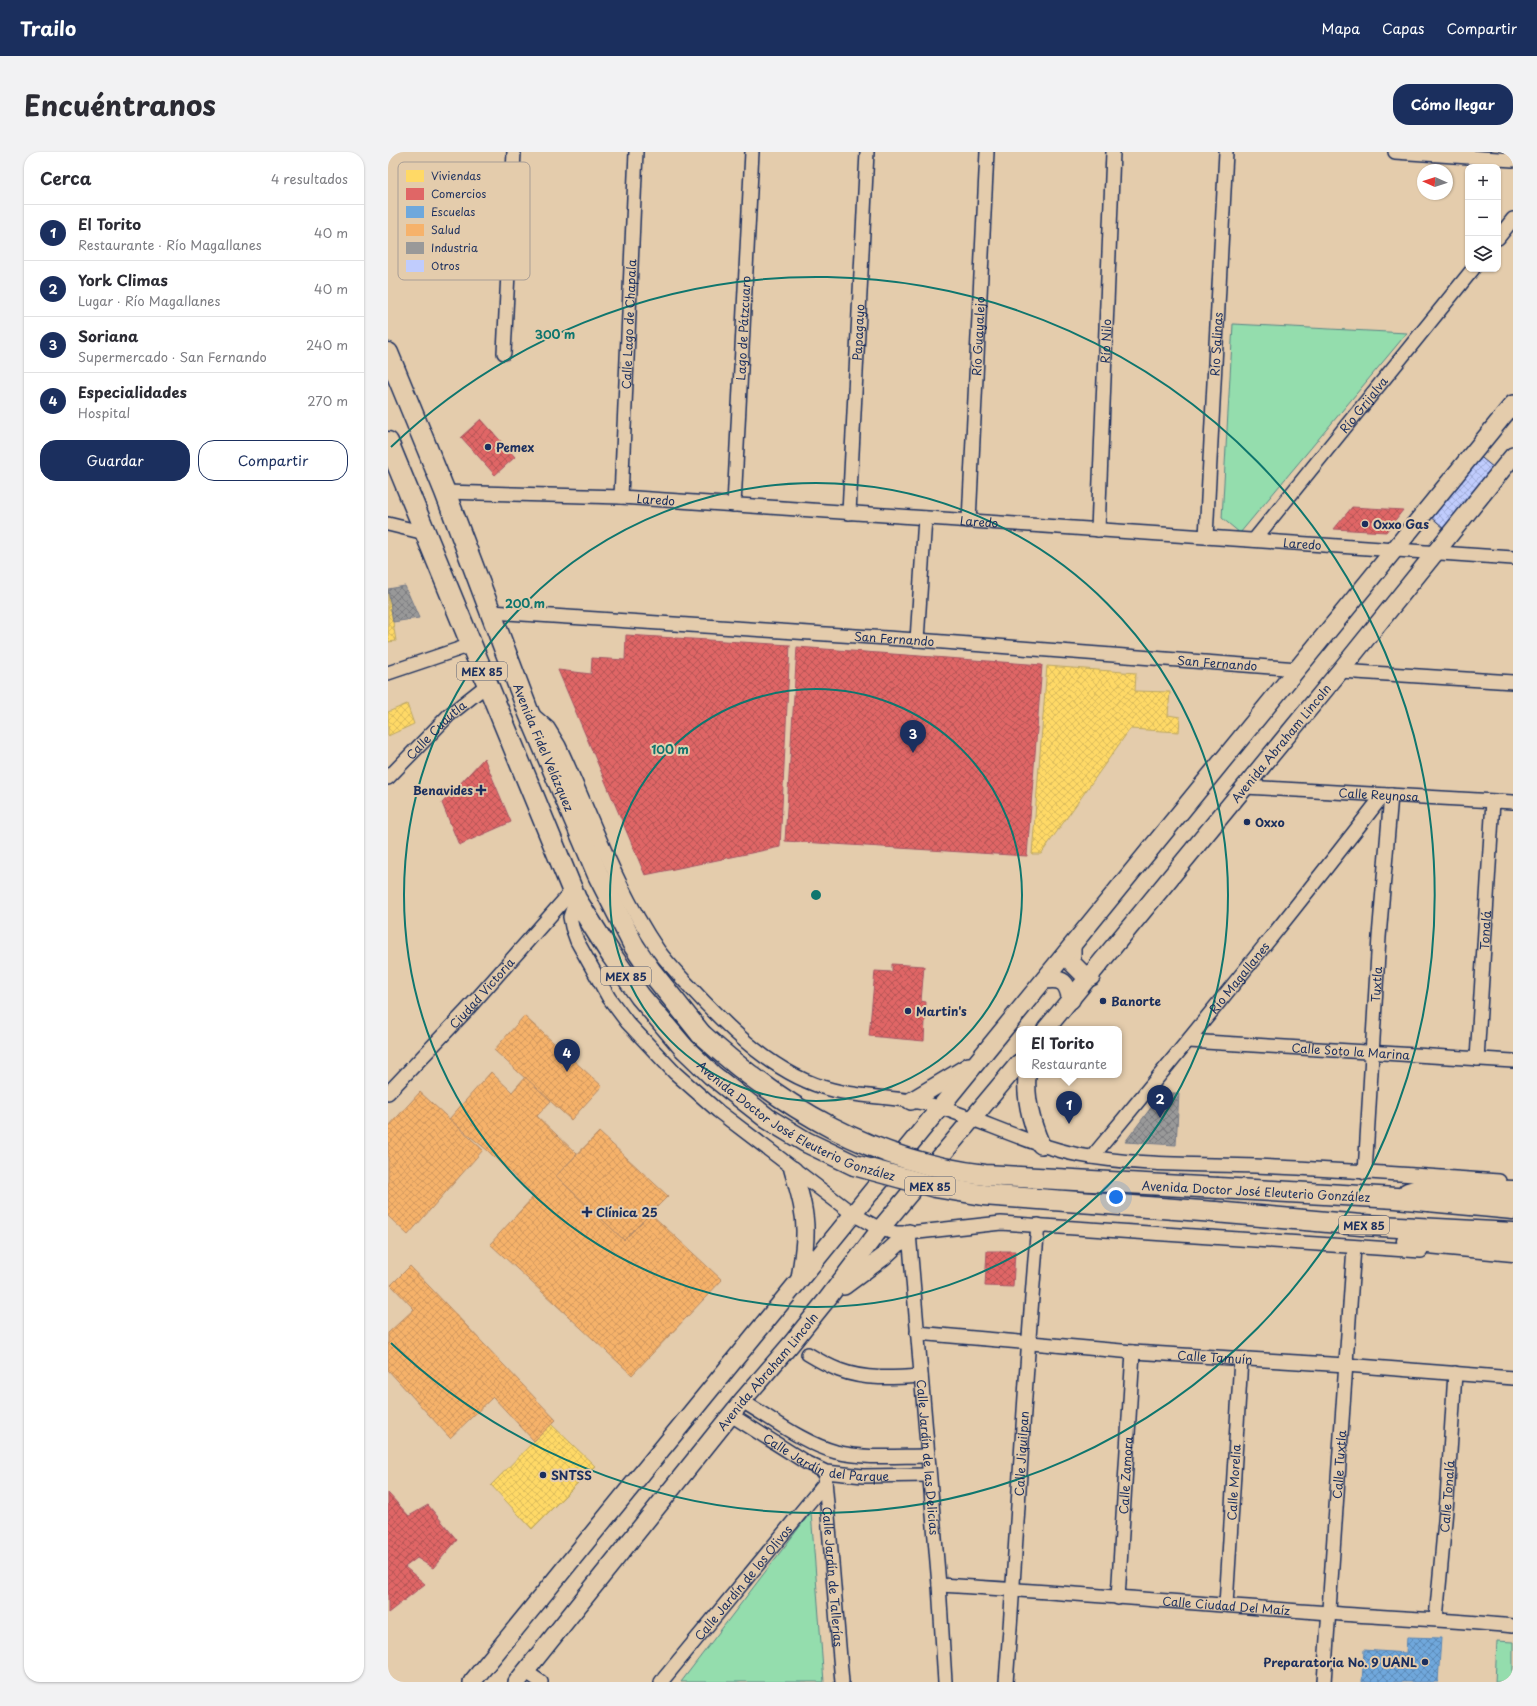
<!DOCTYPE html>
<html lang="es">
<meta charset="utf-8">
<style>
:root{--surface:#fff;--page:#f2f2f3;--text:#2b2b33;--muted:#7c7c81;--line:#e1e1e2;--accent:#1b2f5e}
body{margin:0;font-family:"Playpen Sans",sans-serif;background:var(--page);color:var(--text)}
.controls{position:absolute;right:12px;top:12px;display:grid;overflow:hidden;border-radius:8px;box-shadow:0 1px 3px #0004}
.controls button{width:36px;height:36px;display:grid;place-items:center;padding:0;border:0;border-bottom:1px solid var(--line);background:var(--surface);color:var(--text);font:20px sans-serif}
.compass{position:absolute;left:1029px;top:12px;width:36px;height:36px;border-radius:50%;background:var(--surface);box-shadow:0 1px 3px #0004;rotate:273deg}
.you{position:absolute;left:728px;top:1045px;width:14px;height:14px;margin:-10px;border:3px solid #fff;border-radius:50%;background:#1a73e8;box-shadow:0 0 0 6px #1a73e833}
.badge{display:grid;place-items:center;width:26px;height:26px;border-radius:50%;background:var(--accent);color:#fff;font-size:13px;font-weight:700}
.pin{position:absolute;translate:-50% -33px;filter:drop-shadow(0 1px 2px #0008)}
.pin::after{content:'';position:absolute;top:21px;width:14px;height:12px;background:inherit;clip-path:polygon(0 0,100% 0,50% 100%)}
.popup{position:absolute;left:628px;top:874px;width:106px;height:52px;box-sizing:border-box;display:grid;place-content:center;border-radius:8px;background:var(--surface);filter:drop-shadow(0 1px 3px #0005);font-size:13px;white-space:nowrap;color:var(--muted)}
.popup b{font-size:15px;color:var(--text)}
.popup::after{content:'';position:absolute;left:50%;top:100%;margin-left:-8px;border:8px solid transparent;border-top-color:var(--surface)}
.list{margin:0;padding:0;list-style:none}
h2{display:flex;justify-content:space-between;align-items:center;height:52px;margin:0;padding:0 16px;font-size:17px}
h2 small{font-size:13px;font-weight:400;color:var(--muted)}
.list li{display:grid;grid-template-columns:26px 1fr auto;gap:12px;align-items:center;box-sizing:border-box;height:56px;padding:0 16px;border-top:1px solid var(--line)}
.list b{display:block;font-size:15px;white-space:nowrap}
.list p{margin:0;font-size:13px;white-space:nowrap;color:var(--muted)}
.list em{font-size:13px;font-style:normal;color:var(--muted)}
.actions{display:flex;gap:8px;padding:12px 16px}
.actions a{flex:1;padding:9px 0;border:1px solid var(--accent);border-radius:16px;text-align:center;font-size:14px;color:var(--accent)}
.actions .main{background:var(--accent);color:#fff}
.icon{flex:none;width:22px;height:22px;fill:none;stroke:currentColor;stroke-width:2;stroke-linecap:round;stroke-linejoin:round}
.map{position:relative;flex:none;width:1125px;height:1530px;overflow:hidden;border-radius:16px}
header{display:flex;align-items:center;gap:24px;box-sizing:border-box;height:56px;padding:0 20px;background:var(--accent);color:#fff}
header strong{font-size:19px}
nav{display:flex;gap:22px;margin-inline-start:auto;font-size:14px}
.intro{display:flex;align-items:center;justify-content:space-between;box-sizing:border-box;height:96px;padding:0 24px}
h1{margin:0;font-size:28px}
.button{padding:10px 18px;border-radius:16px;background:var(--accent);color:#fff;font-size:14px;font-weight:700}
main{display:flex;gap:24px;padding:0 24px}
aside{flex:1;background:var(--surface);border-radius:16px;box-shadow:0 1px 3px #0004}
.map>svg:first-child{display:block}
.green{fill:#94ddad;stroke:#588686}
.homes{fill:url(#homes-cross-hatch);stroke:#bba664}
.shops{fill:url(#shops-cross-hatch);stroke:#a55664}
.schools{fill:url(#schools-cross-hatch);stroke:#5684b6}
.health{fill:url(#health-cross-hatch);stroke:#b48b67}
.industry{fill:url(#industry-cross-hatch);stroke:#737987}
.building{fill:url(#building-cross-hatch);stroke:#1b2f5e}
.lines{fill:none;stroke-linecap:round;stroke-linejoin:round}
.minor-casing{stroke:#1b2f5e;stroke-width:16}
.major-casing{stroke:#1b2f5e;stroke-width:20}
.highway-casing{stroke:#1b2f5e;stroke-width:23}
.minor{stroke:#e4ccac;stroke-width:13}
.major{stroke:#e4ccac;stroke-width:17}
.highway{stroke:#e4ccac;stroke-width:20}
.highway-bridge-casing{stroke:#1b2f5e;stroke-width:23;stroke-linecap:butt}
.highway-bridge{stroke:#e4ccac;stroke-width:20}
.ring{fill:none;stroke:#0f766e;stroke-width:2}
.poi-dot{fill:#1b2f5e;stroke:#e4ccac;stroke-width:1.5}
.labels{text-anchor:middle;dominant-baseline:central;stroke-width:4;stroke-linejoin:round;paint-order:stroke}
.shield{fill:#e4ccac;stroke:#575e75;stroke-width:1}
.shield-label{font-size:11px;font-weight:bold;fill:#1b2f5e}
.street-label{font-size:12px;fill:#1b2f5e;stroke:#e4ccac}
.poi-label{font-size:12px;font-weight:bold;fill:#1b2f5e;stroke:#e4ccac;text-anchor:start}
.key{fill:#e4ccac;stroke:#a89d95;stroke-width:1}
.key-label{font-size:11px;fill:#1b2f5e}
.centre{fill:#0f766e;stroke:#e4ccac;stroke-width:2}
.ring-label{font-size:12px;text-anchor:middle;font-weight:bold;fill:#0f766e;stroke:#e4ccac;stroke-width:4;stroke-linejoin:round;paint-order:stroke}
</style>
<header>
<strong>Trailo</strong>
<nav><a>Mapa</a><a>Capas</a><a>Compartir</a></nav>
</header>
<div class="intro"><h1>Encuéntranos</h1><a class="button">Cómo llegar</a></div>
<main>
<aside>
<h2>Cerca<small>4 resultados</small></h2>
<ul class="list">
<li><span class="badge">1</span><div><b>El Torito</b><p>Restaurante · Río Magallanes</p></div><em>40 m</em></li>
<li><span class="badge">2</span><div><b>York Climas</b><p>Lugar · Río Magallanes</p></div><em>40 m</em></li>
<li><span class="badge">3</span><div><b>Soriana</b><p>Supermercado · San Fernando</p></div><em>240 m</em></li>
<li><span class="badge">4</span><div><b>Especialidades</b><p>Hospital</p></div><em>270 m</em></li>
</ul>
<div class="actions"><a class="main">Guardar</a><a>Compartir</a></div>
</aside>
<div class="map">
<svg width="1125" height="1530" viewBox="0 0 1125 1530">
<defs>
<pattern id="homes-cross-hatch" width="8" height="8" patternUnits="userSpaceOnUse"><rect width="8" height="8" fill="#ffd966"/><path d="M0 0l8 8M0 8l8-8" fill="none" stroke="#dabb5b"/></pattern>
<pattern id="shops-cross-hatch" width="8" height="8" patternUnits="userSpaceOnUse"><rect width="8" height="8" fill="#e06666"/><path d="M0 0l8 8M0 8l8-8" fill="none" stroke="#b55457"/></pattern>
<pattern id="schools-cross-hatch" width="8" height="8" patternUnits="userSpaceOnUse"><rect width="8" height="8" fill="#6fa8dc"/><path d="M0 0l8 8M0 8l8-8" fill="none" stroke="#5a89b6"/></pattern>
<pattern id="health-cross-hatch" width="8" height="8" patternUnits="userSpaceOnUse"><rect width="8" height="8" fill="#f6b26b"/><path d="M0 0l8 8M0 8l8-8" fill="none" stroke="#d2995f"/></pattern>
<pattern id="industry-cross-hatch" width="8" height="8" patternUnits="userSpaceOnUse"><rect width="8" height="8" fill="#999"/><path d="M0 0l8 8M0 8l8-8" fill="none" stroke="#7c7d80"/></pattern>
<pattern id="building-cross-hatch" width="8" height="8" patternUnits="userSpaceOnUse"><rect width="8" height="8" fill="#c0ccfd"/><path d="M0 0l8 8M0 8l8-8" fill="none" stroke="#a4b0db"/></pattern>
</defs>
<rect width="100%" height="100%" fill="#e4ccac"/>
<filter id="ink" filterUnits="userSpaceOnUse"><feTurbulence type="fractalNoise" baseFrequency=".025" numOctaves="2"/><feDisplacementMap in="SourceGraphic" scale="8" xChannelSelector="R" yChannelSelector="G"/><feConvolveMatrix kernelMatrix="1 2 1 2 8 2 1 2 1" color-interpolation-filters="sRGB"/></filter>
<g filter="url(#ink)">
<g class="green">
<polygon points="845,172 1019,181 852,381 834,366"/>
<polygon points="423,1360 436,1530 293,1530"/>
<polygon points="1109,1489 1125,1490 1125,1530 1107,1530"/>
</g>
<g class="homes">
<polygon points="0,438 8,489 0,490"/>
<polygon points="659,514 748,521 747,539 782,540 780,563 792,565 791,580 742,577 653,702 644,702"/>
<polygon points="19,552 26,572 0,584 0,560"/>
<polygon points="163,1272 207,1314 144,1377 103,1333"/>
</g>
<g class="shops">
<polygon points="93,267 127,305 107,323 73,285"/>
<polygon points="964,355 1015,358 998,380 946,377"/>
<polygon points="238,483 402,493 392,695 257,723 170,518 203,522 204,506 237,508"/>
<polygon points="409,495 654,513 639,704 397,689"/>
<polygon points="96,606 123,670 71,693 54,651"/>
<polygon points="504,812 536,814 533,849 538,850 536,889 481,884 487,819 504,820"/>
<polygon points="599,1099 627,1099 625,1135 597,1134"/>
<polygon points="0,1341 21,1364 40,1353 69,1388 45,1416 29,1406 17,1415 37,1432 0,1461"/>
</g>
<polygon class="schools" points="1019,1485 1053,1486 1050,1530 974,1530 976,1498 1018,1501"/>
<g class="health">
<polygon points="136,864 214,934 183,968 106,898"/>
<polygon points="103,920 124,940 137,925 163,949 149,964 189,1002 168,1024 236,1088 262,1061 334,1128 244,1223 102,1092 146,1044 99,998 61,967"/>
<polygon points="32,940 95,998 20,1083 0,1064 0,975"/>
<polygon points="211,980 280,1044 236,1088 168,1024"/>
<polygon points="22,1114 168,1268 146,1289 105,1245 62,1286 0,1218 0,1181 26,1157 3,1133"/>
</g>
<g class="industry">
<polygon points="17,434 31,466 5,470 0,437"/>
<polygon points="774,941 791,941 788,993 737,990"/>
</g>
<polygon class="building" points="1089,302 1106,316 1057,377 1041,363"/>
<g class="lines">
<g class="minor-casing">
<g id="minor">
<polyline points="1007,0 1125,8"/>
<polyline points="1110,86 1125,67"/>
<polyline points="116,201 126,0"/>
<path id="s1" d="M 57,340 L 233,345 L 1125,406"/>
<path id="s2" d="M 233,345 L 248,0"/>
<path id="s3" d="M 346,353 L 364,0"/>
<path id="s4" d="M 461,361 L 479,0"/>
<path id="s5" d="M 581,369 L 599,0"/>
<polyline points="0,372 37,381"/>
<path id="s6" d="M 710,378 L 725,0"/>
<path id="s7" d="M 818,385 L 838,0"/>
<path id="s8" d="M 866,388 L 1085,117"/>
<path id="s9" d="M 103,460 L 529,488 L 910,517"/>
<polyline points="529,488 537,366"/>
<polyline points="952,519 1125,530"/>
<polyline points="0,521 83,493"/>
<path d="M 144,562 L 160,576 L 171,594 C 203,662 227,735 270,798 C 280,812 292,824 304,837 C 341,877 389,925 445,938 C 480,947 516,944 551,955 C 598,970 642,993 691,1003 C 749,1014 809,1012 867,1014 C 948,1017 1030,1023 1111,1029"/>
<path id="s10" d="M 0,626 L 61,563 L 99,533"/>
<path id="s11" d="M 857,635 L 1125,650"/>
<polyline points="188,747 182,765 184,775 189,789 203,814 221,846 239,870 287,921 330,959 465,1062 492,1077 508,1081 521,1081 613,1071 1033,1099"/>
<path id="s12" d="M 801,889 L 1125,909"/>
<path id="s13" d="M 1089,907 L 1105,649"/>
<path id="s14" d="M 0,941 L 78,859 L 184,739"/>
<path id="s15" d="M 704,1005 C 803,886 900,766 995,643"/>
<path id="s16" d="M 977,1021 L 991,785 L 1003,643"/>
<path id="s17" d="M 521,1081 L 551,1433 L 557,1530"/>
<path id="s18" d="M 529,1181 L 745,1200 L 958,1213 L 1125,1226"/>
<path d="M 420,1202 C 430,1208 441,1214 451,1218 C 477,1228 505,1226 533,1224"/>
<path d="M 354,1249 C 383,1266 415,1291 448,1300 C 477,1307 509,1304 539,1304"/>
<path id="s19" d="M 343,1263 L 419,1311 L 438,1320 L 475,1324 L 541,1323"/>
<path id="s20" d="M 437,1328 L 454,1530"/>
<path id="s21" d="M 551,1433 C 681,1440 811,1452 941,1461 C 1002,1466 1064,1468 1125,1474"/>
<path id="s22" d="M 730,1446 L 745,1200"/>
<path id="s23" d="M 838,1453 L 853,1207"/>
<path id="s24" d="M 1048,1467 L 1059,1347 L 1067,1221"/>
<polyline points="137,1519 153,1530"/>
<path id="s25" d="M 273,1530 L 437,1331"/>
<path id="s26" d="M 618,1530 C 630,1378 636,1225 650,1073"/>
<path id="s27" d="M 936,1530 L 966,1095"/>
</g>
</g>
<g class="major-casing">
<g id="major">
<polyline points="684,795 684,811 693,820 703,825"/>
<path d="M 657,828 C 675,826 679,830 683,848"/>
<path id="s28" d="M 658,877 L 952,519 L 1125,304"/>
<path d="M 639,923 C 637,948 643,970 653,993"/>
<polyline points="523,949 581,914"/>
<path d="M 405,1018 C 411,1039 418,1060 417,1083 C 417,1097 414,1112 412,1127"/>
<polyline points="456,1134 495,1105 521,1081"/>
<polyline points="84,1530 1125,252"/>
<path id="s29" d="M 129,1530 L 354,1249 L 403,1192 L 440,1146 L 492,1077 L 631,911"/>
</g>
</g>
<g class="highway-casing">
<g id="highway">
<path id="s30" d="M 0,201 L 57,340 L 140,559 L 210,723 L 246,794 L 262,818 L 313,882"/>
<polyline points="0,290 188,747 224,804 252,844 296,896"/>
<polyline points="830,1036 1008,1046 1125,1057"/>
<polyline points="1020,1041 1033,1037 1045,1036 1125,1039"/>
<polyline points="827,1060 973,1073 1125,1081"/>
<polyline points="1019,1089 1125,1099"/>
</g>
</g>
<use href="#minor" class="minor"/>
<use href="#major" class="major"/>
<use href="#highway" class="highway"/>
<g class="highway-bridge-casing">
<g id="highway-bridge">
<path d="M 313,882 C 395,957 486,1010 597,1023 L 830,1036"/>
<path id="s31" d="M 296,896 L 324,923 L 380,967 L 418,990 L 466,1013 L 547,1035 L 595,1043 L 827,1060"/>
</g>
</g>
<use href="#highway-bridge" class="highway-bridge"/>
</g>
</g>
<g class="ring">
<circle cx="428" cy="743" r="206"/>
<circle cx="428" cy="743" r="412"/>
<path d="M3 295A618 618 0 1 1 3 1191"/>
</g>
<g class="poi-dot">
<circle cx="100" cy="295" r="4"/>
<circle cx="977" cy="372" r="4"/>
<path d="M91 632h4v4h4v4h-4v4h-4v-4h-4v-4h4z"/>
<circle cx="859" cy="670" r="4"/>
<circle cx="715" cy="849" r="4"/>
<circle cx="520" cy="859" r="4"/>
<path d="M197 1054h4v4h4v4h-4v4h-4v-4h-4v-4h4z"/>
<circle cx="155" cy="1323" r="4"/>
<circle cx="1037" cy="1510" r="4"/>
</g>
<g class="labels">
<g class="shield">
<rect x="69" y="510" width="50" height="18" rx="3"/>
<rect x="213" y="815" width="50" height="18" rx="3"/>
<rect x="517" y="1025" width="50" height="18" rx="3"/>
<rect x="951" y="1064" width="50" height="18" rx="3"/>
</g>
<g class="shield-label">
<text x="94" y="519">MEX 85</text>
<text x="238" y="824">MEX 85</text>
<text x="542" y="1034">MEX 85</text>
<text x="976" y="1073">MEX 85</text>
</g>
<g class="street-label">
<text stroke="none"><textPath href="#s2" startOffset="173">Calle Lago de Chapala</textPath></text>
<text stroke="none"><textPath href="#s3" startOffset="177">Lago de Pátzcuaro</textPath></text>
<text stroke="none"><textPath href="#s4" startOffset="181">Papagayo</textPath></text>
<text stroke="none"><textPath href="#s5" startOffset="185">Río Guayalejo</textPath></text>
<text stroke="none"><textPath href="#s6" startOffset="189">Río Nilo</textPath></text>
<text stroke="none"><textPath href="#s7" startOffset="193">Río Salinas</textPath></text>
<text stroke="none"><textPath href="#s8" startOffset="174">Río Grijalva</textPath></text>
<text stroke="none"><textPath href="#s1" startOffset="211">Laredo</textPath></text>
<text stroke="none"><textPath href="#s1" startOffset="535">Laredo</textPath></text>
<text stroke="none"><textPath href="#s1" startOffset="859">Laredo</textPath></text>
<text stroke="none"><textPath href="#s9" startOffset="404">San Fernando</textPath></text>
<text stroke="none"><textPath href="#s9" startOffset="728">San Fernando</textPath></text>
<text stroke="none"><textPath href="#s10" startOffset="68">Calle Cuautla</textPath></text>
<text stroke="none"><textPath href="#s28" startOffset="370">Avenida Abraham Lincoln</textPath></text>
<text stroke="none"><textPath href="#s30" startOffset="424">Avenida Fidel Velázquez</textPath></text>
<text stroke="none"><textPath href="#s11" startOffset="134">Calle Reynosa</textPath></text>
<text stroke="none"><textPath href="#s13" startOffset="129">Tonalá</textPath></text>
<text stroke="none"><textPath href="#s15" startOffset="232">Río Magallanes</textPath></text>
<text stroke="none"><textPath href="#s16" startOffset="189">Tuxtla</textPath></text>
<text stroke="none"><textPath href="#s14" startOffset="137">Ciudad Victoria</textPath></text>
<text stroke="none"><textPath href="#s12" startOffset="162">Calle Soto la Marina</textPath></text>
<text stroke="none"><textPath href="#s31" startOffset="136">Avenida Doctor José Eleuterio González</textPath></text>
<text transform="translate(868 1039) rotate(3)">Avenida Doctor José Eleuterio González</text>
<text stroke="none"><textPath href="#s18" startOffset="299">Calle Tamuín</textPath></text>
<text stroke="none"><textPath href="#s29" startOffset="399">Avenida Abraham Lincoln</textPath></text>
<text stroke="none"><textPath href="#s26" startOffset="229">Calle Jiquilpan</textPath></text>
<text stroke="none"><textPath href="#s19" startOffset="107">Calle Jardín del Parque</textPath></text>
<text stroke="none"><textPath href="#s17" startOffset="225">Calle Jardín de las Delicias</textPath></text>
<text stroke="none"><textPath href="#s27" startOffset="218">Calle Tuxtla</textPath></text>
<text stroke="none"><textPath href="#s22" startOffset="123">Calle Zamora</textPath></text>
<text stroke="none"><textPath href="#s23" startOffset="123">Calle Morelia</textPath></text>
<text stroke="none"><textPath href="#s24" startOffset="123">Calle Tonalá</textPath></text>
<text stroke="none"><textPath href="#s20" startOffset="97">Calle Jardín de Tallerías</textPath></text>
<text stroke="none"><textPath href="#s25" startOffset="129">Calle Jardín de los Olivos</textPath></text>
<text stroke="none"><textPath href="#s21" startOffset="288">Calle Ciudad Del Maíz</textPath></text>
</g>
<g class="poi-label">
<text x="108" y="295">Pemex</text>
<text x="985" y="372">Oxxo Gas</text>
<text x="85" y="638" text-anchor="end">Benavides</text>
<text x="867" y="670">Oxxo</text>
<text x="723" y="849">Banorte</text>
<text x="528" y="859">Martin's</text>
<text x="208" y="1060">Clínica 25</text>
<text x="163" y="1323">SNTSS</text>
<text x="1029" y="1510" text-anchor="end">Preparatoria No. 9 UANL</text>
</g>
</g>
<rect x="10" y="10" width="132" height="118" rx="6" class="key"/>
<rect x="18" y="18" width="18" height="12" fill="#ffd966"/>
<rect x="18" y="36" width="18" height="12" fill="#e06666"/>
<rect x="18" y="54" width="18" height="12" fill="#6fa8dc"/>
<rect x="18" y="72" width="18" height="12" fill="#f6b26b"/>
<rect x="18" y="90" width="18" height="12" fill="#999"/>
<rect x="18" y="108" width="18" height="12" fill="#c0ccfd"/>
<g class="key-label">
<text x="43" y="28">Viviendas</text>
<text x="43" y="46">Comercios</text>
<text x="43" y="64">Escuelas</text>
<text x="43" y="82">Salud</text>
<text x="43" y="100">Industria</text>
<text x="43" y="118">Otros</text>
</g>
<circle cx="428" cy="743" r="6" class="centre"/>
<g class="ring-label">
<text x="167" y="187">300 m</text>
<text x="137" y="456">200 m</text>
<text x="282" y="602">100 m</text>
</g>
</svg>
<div class="controls">
<button>+</button>
<button>−</button>
<button><svg class="icon" aria-label="layers" viewBox="0 0 24 24"><path d="M12 4l9 5-9 5-9-5zM3 14l9 5 9-5"/></svg></button>
</div>
<svg class="compass" viewBox="-18 -18 36 36"><path d="M0-13l5 13h-10z" fill="#e53935"/><path d="M0 13l5-13h-10z" fill="#7c7c81"/></svg>
<div class="you"></div>
<div class="pin badge" style="left:681px;top:972px">1</div>
<div class="popup"><b>El Torito</b>Restaurante</div>
<div class="pin badge" style="left:772px;top:966px">2</div>
<div class="pin badge" style="left:525px;top:601px">3</div>
<div class="pin badge" style="left:179px;top:920px">4</div>
</div>
</main>
